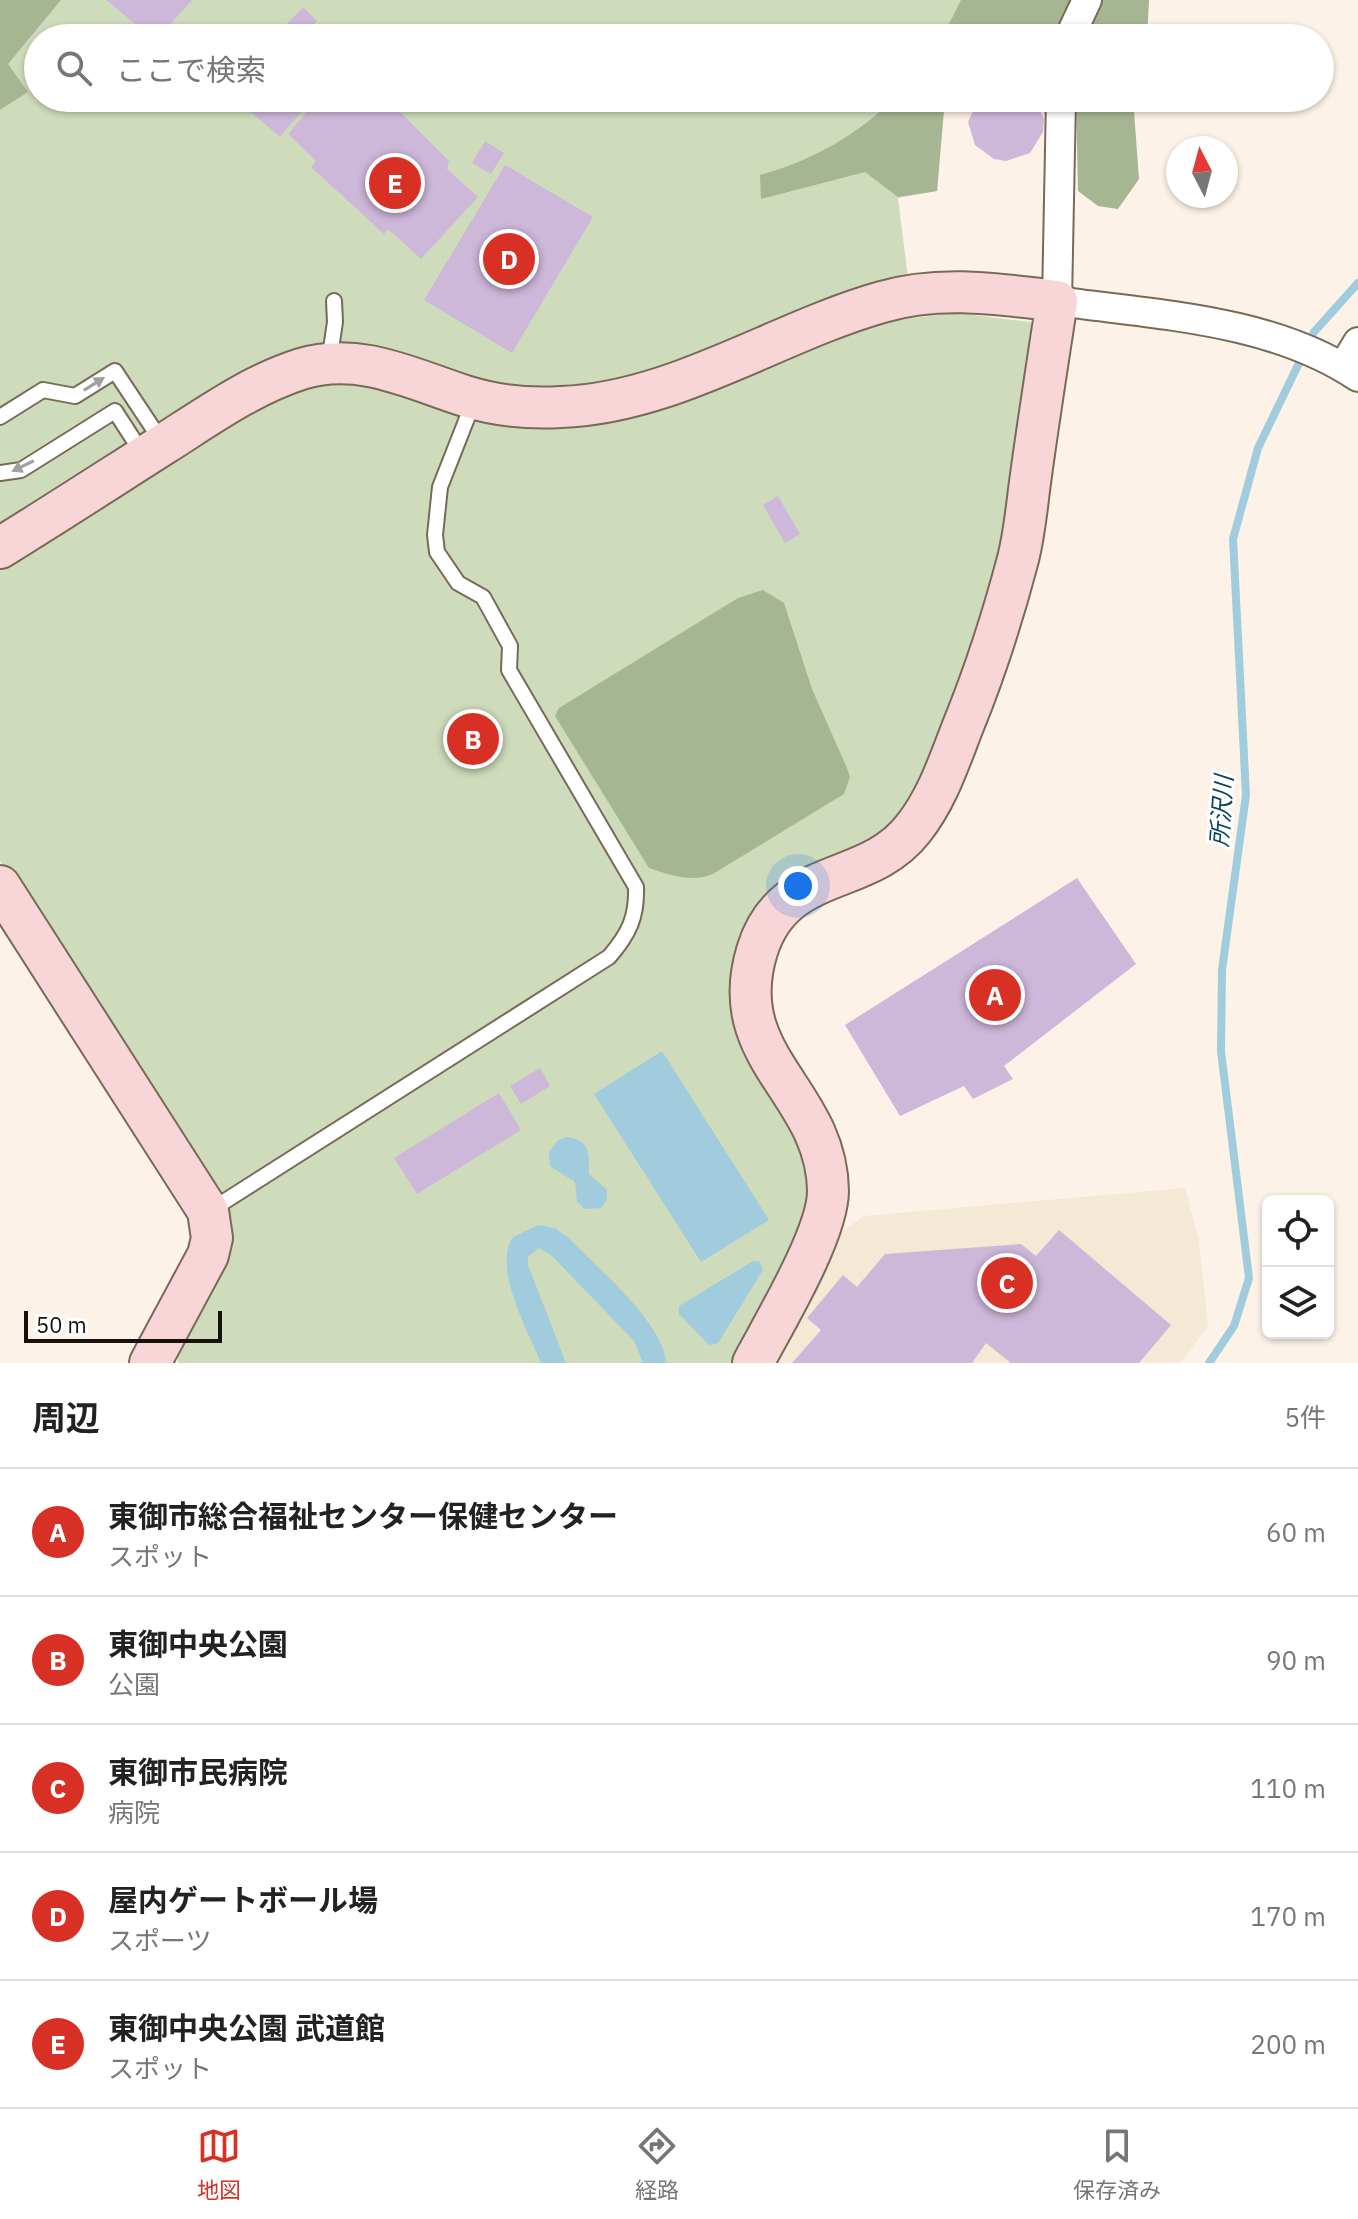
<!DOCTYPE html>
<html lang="ja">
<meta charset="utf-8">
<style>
:root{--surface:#fff;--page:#f2f2f2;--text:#222;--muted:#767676;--line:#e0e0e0;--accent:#d93025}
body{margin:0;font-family:"IBM Plex Sans","Noto Sans JP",sans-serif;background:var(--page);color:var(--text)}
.controls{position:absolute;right:24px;bottom:24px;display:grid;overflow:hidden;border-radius:12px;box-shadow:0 2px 6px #0004}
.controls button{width:72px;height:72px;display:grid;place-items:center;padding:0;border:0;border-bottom:2px solid var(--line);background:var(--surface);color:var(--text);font:40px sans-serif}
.compass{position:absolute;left:1166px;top:136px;width:72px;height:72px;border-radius:50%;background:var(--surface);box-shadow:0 2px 6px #0004;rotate:354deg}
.scale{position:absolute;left:24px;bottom:20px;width:198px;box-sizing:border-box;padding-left:8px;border:4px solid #17110b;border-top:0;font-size:22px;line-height:28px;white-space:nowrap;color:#17110b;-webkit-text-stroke:6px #fff;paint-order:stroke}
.you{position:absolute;left:798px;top:886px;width:28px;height:28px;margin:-20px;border:6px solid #fff;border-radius:50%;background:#1a73e8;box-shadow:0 0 0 12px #1a73e833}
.badge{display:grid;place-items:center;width:52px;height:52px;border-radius:50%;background:var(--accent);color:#fff;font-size:26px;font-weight:700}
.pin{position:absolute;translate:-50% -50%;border:4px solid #fff;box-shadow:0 2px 8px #0006}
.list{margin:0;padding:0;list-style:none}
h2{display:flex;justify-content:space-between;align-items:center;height:104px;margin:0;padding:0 32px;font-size:34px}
h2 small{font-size:26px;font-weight:400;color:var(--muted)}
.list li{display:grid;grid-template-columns:52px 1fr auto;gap:24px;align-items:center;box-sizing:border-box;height:128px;padding:0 32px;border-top:2px solid var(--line)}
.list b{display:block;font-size:30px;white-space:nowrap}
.list p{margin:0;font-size:26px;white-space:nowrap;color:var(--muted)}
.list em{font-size:26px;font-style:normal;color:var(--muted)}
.icon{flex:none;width:44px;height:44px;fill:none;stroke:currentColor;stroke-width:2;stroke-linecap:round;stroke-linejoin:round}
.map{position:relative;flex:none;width:1358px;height:1363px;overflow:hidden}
.search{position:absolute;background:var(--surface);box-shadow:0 2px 6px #0004;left:24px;right:24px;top:24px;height:88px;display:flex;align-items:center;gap:20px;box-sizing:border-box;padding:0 28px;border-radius:44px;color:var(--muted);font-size:30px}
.sheet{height:744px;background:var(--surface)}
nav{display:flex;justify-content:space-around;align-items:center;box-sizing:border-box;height:112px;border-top:2px solid var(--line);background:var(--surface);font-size:22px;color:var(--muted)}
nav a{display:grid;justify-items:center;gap:4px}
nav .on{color:var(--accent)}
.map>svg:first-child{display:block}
.medical{fill:#f3e9d4}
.green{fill:#cedcbc}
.forest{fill:#a7b692}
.water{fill:#a0ccdd}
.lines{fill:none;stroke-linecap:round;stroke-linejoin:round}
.stream{stroke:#a0ccdd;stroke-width:8}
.building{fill:#ceb8da}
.lane-casing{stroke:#796959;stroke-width:18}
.street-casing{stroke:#796959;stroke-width:32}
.secondary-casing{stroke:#796959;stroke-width:44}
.lane{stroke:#fff;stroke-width:14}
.street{stroke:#fff;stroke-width:28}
.secondary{stroke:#f8d6d7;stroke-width:40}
.oneway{fill:#a2a09d}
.labels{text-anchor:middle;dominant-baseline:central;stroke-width:6;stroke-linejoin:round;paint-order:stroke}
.water-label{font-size:24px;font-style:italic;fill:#08475a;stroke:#fff}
</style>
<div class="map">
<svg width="1358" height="1363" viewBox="0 0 1358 1363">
<rect width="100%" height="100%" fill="#fdf2e7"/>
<polygon class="medical" points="1185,1188 1199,1241 1208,1326 1180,1363 770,1363 834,1237 864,1216"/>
<polygon class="green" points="0,0 1075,0 1058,38 38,38 38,98 945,98 937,191 898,198 913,318 956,313 1030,322 1039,340 1004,551 972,677 918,801 737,974 741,1043 802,1138 814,1203 739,1363 178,1363 177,1342 216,1267 196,1174 0,861"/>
<g class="forest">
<polygon points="0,0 61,0 8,64 28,92 0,110"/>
<polygon points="961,0 1075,0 1058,38 942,38"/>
<polygon points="1102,0 1149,0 1147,38 1084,38"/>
<path d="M 895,98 L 945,98 L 937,191 L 898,197 L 865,172 L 761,199 L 760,175 C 814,160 855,136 895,98 Z"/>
<polygon points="1076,98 1133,98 1139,179 1118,209 1098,206 1078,191"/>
<path d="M 763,590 L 784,603 L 812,689 L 847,768 L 850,777 L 844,794 L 713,874 C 692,883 670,875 649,868 L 555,716 L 559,708 L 738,598 Z"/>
</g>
<g class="water">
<polygon points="662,1051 769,1220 701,1262 594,1094"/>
<path d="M 567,1137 C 591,1140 589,1154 589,1174 L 607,1190 L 607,1199 L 601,1208 L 585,1209 L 577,1202 L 575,1182 L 550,1166 L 549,1152 L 558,1140 Z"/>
<path d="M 538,1225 L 555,1228 L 570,1239 C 597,1268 664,1323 666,1363 L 643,1363 L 634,1341 L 551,1255 L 539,1248 L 528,1257 L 528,1265 L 566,1363 L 541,1363 C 528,1331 492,1267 513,1237 Z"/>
<polygon points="753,1261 760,1262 763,1270 718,1343 709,1345 679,1314 679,1306"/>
</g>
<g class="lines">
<polyline class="stream" points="1209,1363 1234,1326 1249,1278 1221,1051 1222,970 1246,795 1233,539 1258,448 1314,332 1358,283"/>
</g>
<g class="building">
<polygon points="106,0 192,0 164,31 152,38"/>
<polygon points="303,7 317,21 301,38 273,38"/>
<polygon points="253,98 288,98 302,111 280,137 245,107"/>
<polygon points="319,98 386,98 449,161 447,169 478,197 421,259 388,229 384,234 311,167 316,161 288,134"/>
<polygon points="979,98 1034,98 1044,119 1043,132 1030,153 1006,161 994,159 975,145 968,122"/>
<polygon points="485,141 504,153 491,174 472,163"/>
<polygon points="505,165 593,217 512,353 424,300"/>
<polygon points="778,496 800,534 785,543 763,505"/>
<polygon points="1077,878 1136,964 1004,1066 1013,1079 973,1099 964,1086 900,1116 845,1025"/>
<polygon points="540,1068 550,1086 521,1104 510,1086"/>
<polygon points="499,1093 521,1130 417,1194 394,1158"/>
<polygon points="1059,1230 1171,1325 1139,1363 1011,1363 986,1343 972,1363 792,1363 821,1330 807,1318 843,1275 857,1287 885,1254 1021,1244 1036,1256"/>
</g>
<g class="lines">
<g class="lane-casing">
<g id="lane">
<polyline points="329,362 335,322 334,301"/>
<polyline points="0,417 43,390 75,396 115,371 162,442"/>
<polyline points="0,473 21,470 115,411 144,456"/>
<path d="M 211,1210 L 609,957 C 629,934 637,917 636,887 L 509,670 L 510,646 L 483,597 L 458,583 L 437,552 L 435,535 L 440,487 L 473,403"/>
</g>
</g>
<g class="street-casing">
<g id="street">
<polyline points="1069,38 1087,0"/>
<path d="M 1061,98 L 1057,301 C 1157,315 1272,319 1358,377"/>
<polyline points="1343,367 1358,342"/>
</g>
</g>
<g class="secondary-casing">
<g id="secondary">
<path d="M 0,548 C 55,514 109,479 164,444 C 208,416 251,385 301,369 C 359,351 412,379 465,396 C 497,406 528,409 561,407 C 674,403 776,332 882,302 C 940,285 998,294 1057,301 C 1048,359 1039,417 1031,475 C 1027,503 1025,532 1018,559 C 1003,616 985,672 963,726 C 949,762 937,799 913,829 C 867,888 783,865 757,951 C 724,1059 827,1091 828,1191 C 828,1234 774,1323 753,1363"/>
<polyline points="0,886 208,1211 212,1238 208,1255 150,1363"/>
</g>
</g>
<use href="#lane" class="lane"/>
<use href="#street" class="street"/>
<use href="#secondary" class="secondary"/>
</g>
<defs><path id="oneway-solid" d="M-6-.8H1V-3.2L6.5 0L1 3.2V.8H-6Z" transform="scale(2)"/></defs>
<g class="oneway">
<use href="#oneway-solid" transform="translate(94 384) rotate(-32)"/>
<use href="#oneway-solid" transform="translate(23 466) rotate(154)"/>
</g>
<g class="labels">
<g class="water-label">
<text transform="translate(1221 811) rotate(-86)">所沢川</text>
</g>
</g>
</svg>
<div class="controls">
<button><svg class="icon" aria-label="locate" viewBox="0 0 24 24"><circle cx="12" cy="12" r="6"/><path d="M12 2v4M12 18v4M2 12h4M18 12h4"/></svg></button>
<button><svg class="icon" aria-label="layers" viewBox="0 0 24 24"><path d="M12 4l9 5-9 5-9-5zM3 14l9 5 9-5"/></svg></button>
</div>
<svg class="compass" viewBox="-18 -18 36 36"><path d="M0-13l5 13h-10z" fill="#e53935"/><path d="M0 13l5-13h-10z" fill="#767676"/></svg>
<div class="scale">50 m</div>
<div class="you"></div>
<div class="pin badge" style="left:995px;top:995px">A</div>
<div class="pin badge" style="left:473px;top:739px">B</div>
<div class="pin badge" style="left:1007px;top:1283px">C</div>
<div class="pin badge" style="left:509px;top:259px">D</div>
<div class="pin badge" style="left:395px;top:183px">E</div>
<div class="search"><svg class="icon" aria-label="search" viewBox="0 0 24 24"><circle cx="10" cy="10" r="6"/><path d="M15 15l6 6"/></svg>ここで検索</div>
</div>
<section class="sheet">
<h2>周辺<small>5件</small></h2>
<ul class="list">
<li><span class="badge">A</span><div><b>東御市総合福祉センター保健センター</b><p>スポット</p></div><em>60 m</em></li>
<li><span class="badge">B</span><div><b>東御中央公園</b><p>公園</p></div><em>90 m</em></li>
<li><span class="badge">C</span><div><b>東御市民病院</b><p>病院</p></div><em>110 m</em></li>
<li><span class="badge">D</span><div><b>屋内ゲートボール場</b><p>スポーツ</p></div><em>170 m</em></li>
<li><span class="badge">E</span><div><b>東御中央公園 武道館</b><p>スポット</p></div><em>200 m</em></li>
</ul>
</section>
<nav>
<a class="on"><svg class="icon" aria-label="map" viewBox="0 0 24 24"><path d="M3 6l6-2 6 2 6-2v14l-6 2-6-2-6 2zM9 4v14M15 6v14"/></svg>地図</a>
<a><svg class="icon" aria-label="directions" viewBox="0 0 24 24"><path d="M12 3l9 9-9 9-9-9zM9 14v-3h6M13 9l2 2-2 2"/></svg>経路</a>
<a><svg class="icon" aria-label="saved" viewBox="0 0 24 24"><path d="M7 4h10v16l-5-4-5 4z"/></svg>保存済み</a>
</nav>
